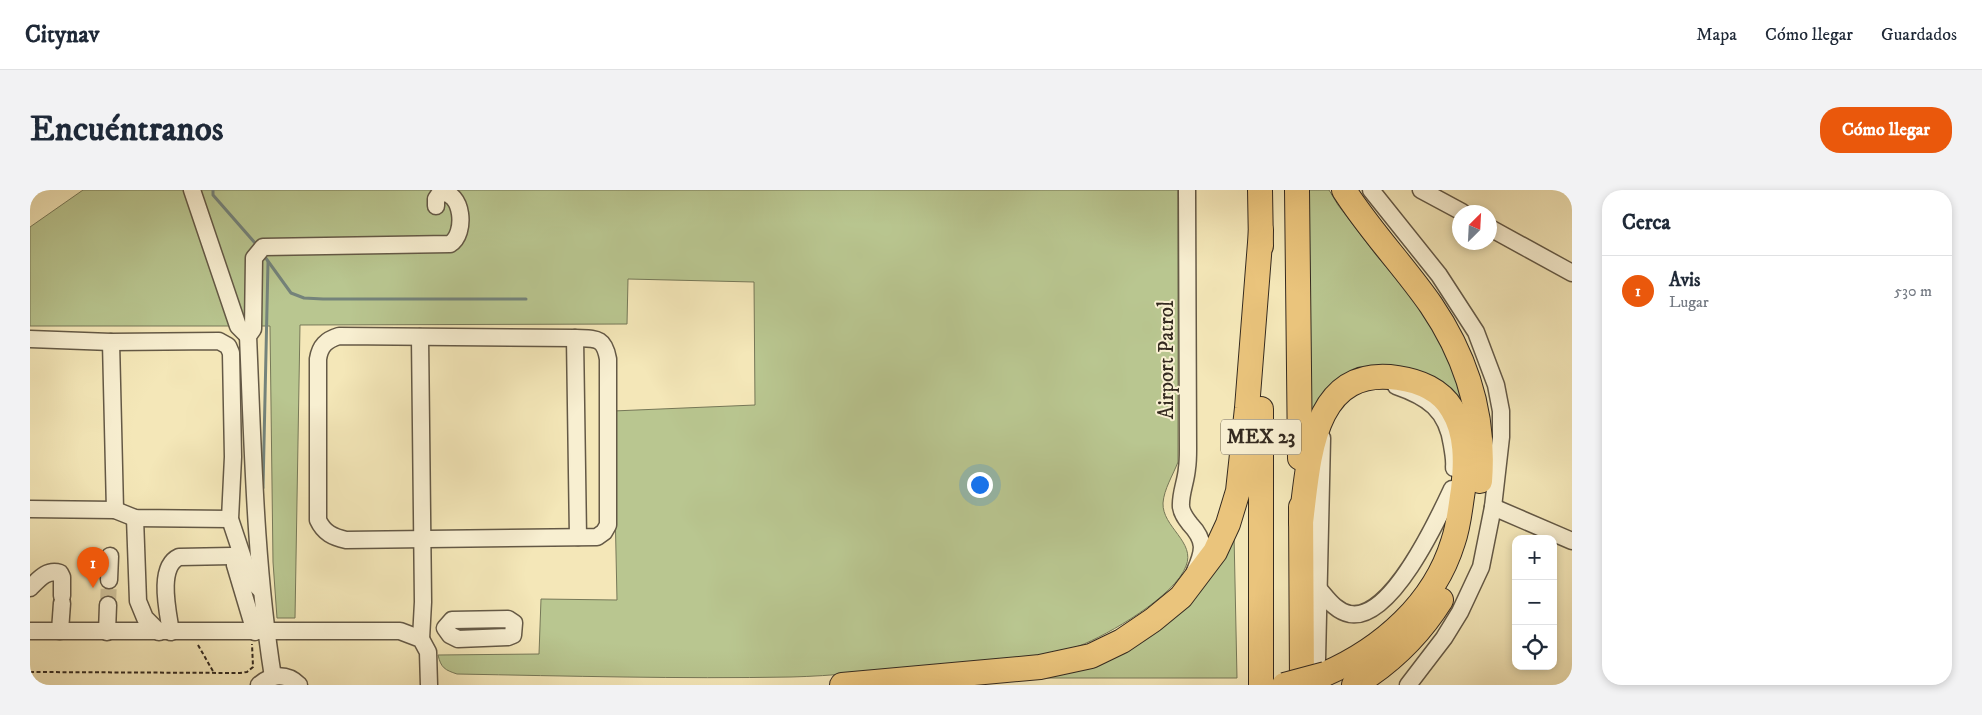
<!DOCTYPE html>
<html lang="es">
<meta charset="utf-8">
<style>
:root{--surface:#fff;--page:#f2f2f3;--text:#1f2937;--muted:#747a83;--line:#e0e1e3;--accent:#ea580c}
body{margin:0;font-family:"IM FELL DW Pica",serif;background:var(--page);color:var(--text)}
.controls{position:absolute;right:15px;bottom:15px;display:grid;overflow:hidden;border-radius:10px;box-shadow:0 2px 8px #0003}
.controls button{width:45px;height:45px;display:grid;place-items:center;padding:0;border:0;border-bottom:1px solid var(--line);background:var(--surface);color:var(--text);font:25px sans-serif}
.compass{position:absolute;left:1422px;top:15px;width:45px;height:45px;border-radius:50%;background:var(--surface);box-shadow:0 2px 8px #0003;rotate:24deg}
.you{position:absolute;left:949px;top:294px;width:18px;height:18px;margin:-12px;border:4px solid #fff;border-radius:50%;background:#1a73e8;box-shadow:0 0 0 8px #1a73e833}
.badge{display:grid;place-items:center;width:32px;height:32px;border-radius:50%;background:var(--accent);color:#fff;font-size:16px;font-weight:700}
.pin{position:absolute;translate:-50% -41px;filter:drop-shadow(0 1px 2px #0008)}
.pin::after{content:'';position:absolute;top:26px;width:18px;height:15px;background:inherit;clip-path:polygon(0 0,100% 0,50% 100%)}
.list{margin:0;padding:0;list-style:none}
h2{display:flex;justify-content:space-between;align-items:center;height:65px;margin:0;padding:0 20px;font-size:21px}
h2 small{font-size:16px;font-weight:400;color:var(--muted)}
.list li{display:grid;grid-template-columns:32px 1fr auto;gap:15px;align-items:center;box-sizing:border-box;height:70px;padding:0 20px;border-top:1px solid var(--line)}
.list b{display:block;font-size:19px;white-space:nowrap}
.list p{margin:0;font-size:16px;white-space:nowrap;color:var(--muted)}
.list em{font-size:16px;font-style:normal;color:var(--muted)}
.icon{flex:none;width:28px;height:28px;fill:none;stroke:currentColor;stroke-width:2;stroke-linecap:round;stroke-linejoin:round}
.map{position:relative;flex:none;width:1542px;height:495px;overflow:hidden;border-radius:20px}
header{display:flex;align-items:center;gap:30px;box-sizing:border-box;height:70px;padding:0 25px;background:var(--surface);border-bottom:1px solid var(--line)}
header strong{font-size:24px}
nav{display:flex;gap:28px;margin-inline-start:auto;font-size:18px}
.intro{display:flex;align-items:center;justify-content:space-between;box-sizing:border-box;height:120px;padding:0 30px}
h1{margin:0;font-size:35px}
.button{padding:12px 22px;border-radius:20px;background:var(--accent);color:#fff;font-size:18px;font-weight:700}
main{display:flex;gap:30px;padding:0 30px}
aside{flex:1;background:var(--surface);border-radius:20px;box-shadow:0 2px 8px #0003}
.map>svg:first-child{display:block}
.green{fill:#b9c690;stroke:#767858}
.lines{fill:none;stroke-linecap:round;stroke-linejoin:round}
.stream{stroke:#74837b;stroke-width:3}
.minor-tunnel{stroke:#cec19a;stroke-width:16;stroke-dasharray:16 8;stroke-linecap:butt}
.minor-casing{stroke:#645946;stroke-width:19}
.highway-casing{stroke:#342a20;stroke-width:26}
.path{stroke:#342a20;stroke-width:2;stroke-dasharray:4 2.5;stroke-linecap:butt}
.minor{stroke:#f8efd1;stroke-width:16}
.highway{stroke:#eac47c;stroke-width:24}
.highway-bridge-casing{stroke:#342a20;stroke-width:26;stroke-linecap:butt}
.highway-bridge{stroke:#eac47c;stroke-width:24}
.labels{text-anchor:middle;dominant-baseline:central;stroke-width:4;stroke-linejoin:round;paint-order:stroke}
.shield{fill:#f8efd1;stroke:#6f6555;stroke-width:1}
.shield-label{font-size:20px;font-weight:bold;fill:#342a20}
.street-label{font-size:21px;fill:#342a20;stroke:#f8efd1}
</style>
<header>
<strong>Citynav</strong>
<nav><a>Mapa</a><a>Cómo llegar</a><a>Guardados</a></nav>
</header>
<div class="intro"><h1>Encuéntranos</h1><a class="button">Cómo llegar</a></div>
<main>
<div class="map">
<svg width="1542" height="495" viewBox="0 0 1542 495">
<rect width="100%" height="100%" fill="#f4e7b8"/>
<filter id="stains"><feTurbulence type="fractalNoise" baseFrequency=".004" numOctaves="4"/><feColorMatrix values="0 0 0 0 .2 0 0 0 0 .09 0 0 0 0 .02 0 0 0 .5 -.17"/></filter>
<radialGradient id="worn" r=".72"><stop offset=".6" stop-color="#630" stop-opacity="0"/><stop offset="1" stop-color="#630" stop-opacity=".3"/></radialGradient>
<g class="green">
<path d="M 53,0 L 1148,0 L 1148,272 C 1143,285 1134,299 1133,313 C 1132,337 1166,352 1156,376 C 1145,406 1078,445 1049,456 C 998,473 941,473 888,477 C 846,481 803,486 761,487 C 650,489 538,486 427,484 C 415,480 411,478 408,465 L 509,464 L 511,409 L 587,410 L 583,221 L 725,215 L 724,92 L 598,89 L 597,134 L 270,135 L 265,428 L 247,428 L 243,372 L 240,136 L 0,136 L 0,37 Z"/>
<polygon points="1276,0 1299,0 1308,15 1346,65 1389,116 1411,147 1439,222 1410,196 1299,201 1278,227"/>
<polygon points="1204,344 1207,488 973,488 1062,474"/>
</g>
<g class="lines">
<g class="stream">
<polyline points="183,0 183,5 225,53"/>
<polyline points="235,67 261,103 274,108 293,109 496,109"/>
<polyline points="233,298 238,72"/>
</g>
<polyline class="minor-tunnel" points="78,415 79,390"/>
<g class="minor-casing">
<g id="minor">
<polyline points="162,0 208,136 218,146"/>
<path d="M 1157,0 L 1158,259 C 1158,265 1158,272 1157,278 C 1156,292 1150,304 1151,317 C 1152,324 1156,329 1160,334 C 1176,351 1174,361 1165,381"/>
<polyline points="1341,0 1409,85 1446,142 1466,195 1471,221 1471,247 1463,317 1451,377 1430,422 1414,448 1378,495"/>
<polyline points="1391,0 1432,22"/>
<polyline points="1460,38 1542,83"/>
<path d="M 309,146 L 545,148 C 565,149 574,146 578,169 L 578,335 L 574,342 L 567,347 L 316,350 C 303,347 294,343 288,330 L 288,169 C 290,156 296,150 309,146 Z"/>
<polyline points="390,147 393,412 391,449"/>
<polyline points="545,148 548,347"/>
<polyline points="0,149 81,152 189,151 198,156 201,163 203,267 200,329 220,389 231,400"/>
<polyline points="81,152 85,320"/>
<path d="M 1366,196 C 1398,207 1417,220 1422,255 C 1423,262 1425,270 1424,278"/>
<polyline points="1463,317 1542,351"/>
<polyline points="0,319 85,320 105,328 200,329"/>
<polyline points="105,328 108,411 115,428 129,442"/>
<polyline points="205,375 225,442"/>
<polyline points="79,390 80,366"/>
<path d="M 0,398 C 9,389 17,379 30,383 L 32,387 L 32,406"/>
<path d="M 1288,398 C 1297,408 1305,421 1320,424 C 1361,431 1408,329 1422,299"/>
<polygon points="478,429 484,433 483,445 478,447 428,449 420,445 415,438 422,430"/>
<polyline points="0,441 370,441 391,449 398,462 399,495"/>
<polyline points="30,441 32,413"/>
<polyline points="77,442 78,415"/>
<path d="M 141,442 C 138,422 127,377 149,367 L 202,366"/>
<path d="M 243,487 C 225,374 223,260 218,146 L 223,139 L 224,68 L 233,57 L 420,54 C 437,44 433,0 410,3 L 406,9 L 406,16"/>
<path d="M 229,495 C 241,484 257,483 269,495"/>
<polyline points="1281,495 1287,469 1292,248"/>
</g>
</g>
<g class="highway-casing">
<g id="highway">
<polyline points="1230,0 1231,56"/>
<polyline points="1267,0 1270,268"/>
<path d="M 1314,0 C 1340,41 1374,76 1401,115 C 1437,168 1455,228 1450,291"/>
<polyline points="1231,219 1231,495"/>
<polyline points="1271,317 1272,495"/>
<path d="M 1271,332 C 1279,271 1281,175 1368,188 C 1389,191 1411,200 1422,219 C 1437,243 1436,273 1433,300 C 1430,318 1429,335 1423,352 C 1404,414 1352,459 1295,484"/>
<polyline points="812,495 1010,477 1061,466 1092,451 1123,430 1151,407 1185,362 1198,334 1208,301 1217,218 1231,40"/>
<path d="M 1324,495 C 1359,474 1389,445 1411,410"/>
</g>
</g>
<g class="path">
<polyline points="168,455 184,483"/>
<polyline points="0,482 210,483 217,482 223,477 222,454"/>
</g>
<use href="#minor" class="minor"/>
<use href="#highway" class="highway"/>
<g class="highway-bridge-casing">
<polyline id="highway-bridge" points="1254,495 1295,484"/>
</g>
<use href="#highway-bridge" class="highway-bridge"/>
</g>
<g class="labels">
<rect class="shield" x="1191" y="229.5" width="80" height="35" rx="4"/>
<g class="shield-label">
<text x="1231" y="247">MEX 23</text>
</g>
<g class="street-label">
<text transform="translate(1137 170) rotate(-90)">Airport Patrol</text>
</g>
</g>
<rect width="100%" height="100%" filter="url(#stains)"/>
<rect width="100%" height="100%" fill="url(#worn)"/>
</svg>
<div class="controls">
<button>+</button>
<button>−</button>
<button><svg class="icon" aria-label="locate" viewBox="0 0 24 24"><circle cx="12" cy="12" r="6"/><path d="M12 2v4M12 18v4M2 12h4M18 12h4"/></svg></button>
</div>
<svg class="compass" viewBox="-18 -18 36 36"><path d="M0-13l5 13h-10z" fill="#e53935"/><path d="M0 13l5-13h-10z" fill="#747a83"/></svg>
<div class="you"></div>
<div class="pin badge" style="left:63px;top:398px">1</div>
</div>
<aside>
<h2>Cerca<small></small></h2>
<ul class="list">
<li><span class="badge">1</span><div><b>Avis</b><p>Lugar</p></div><em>530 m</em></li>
</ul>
</aside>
</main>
